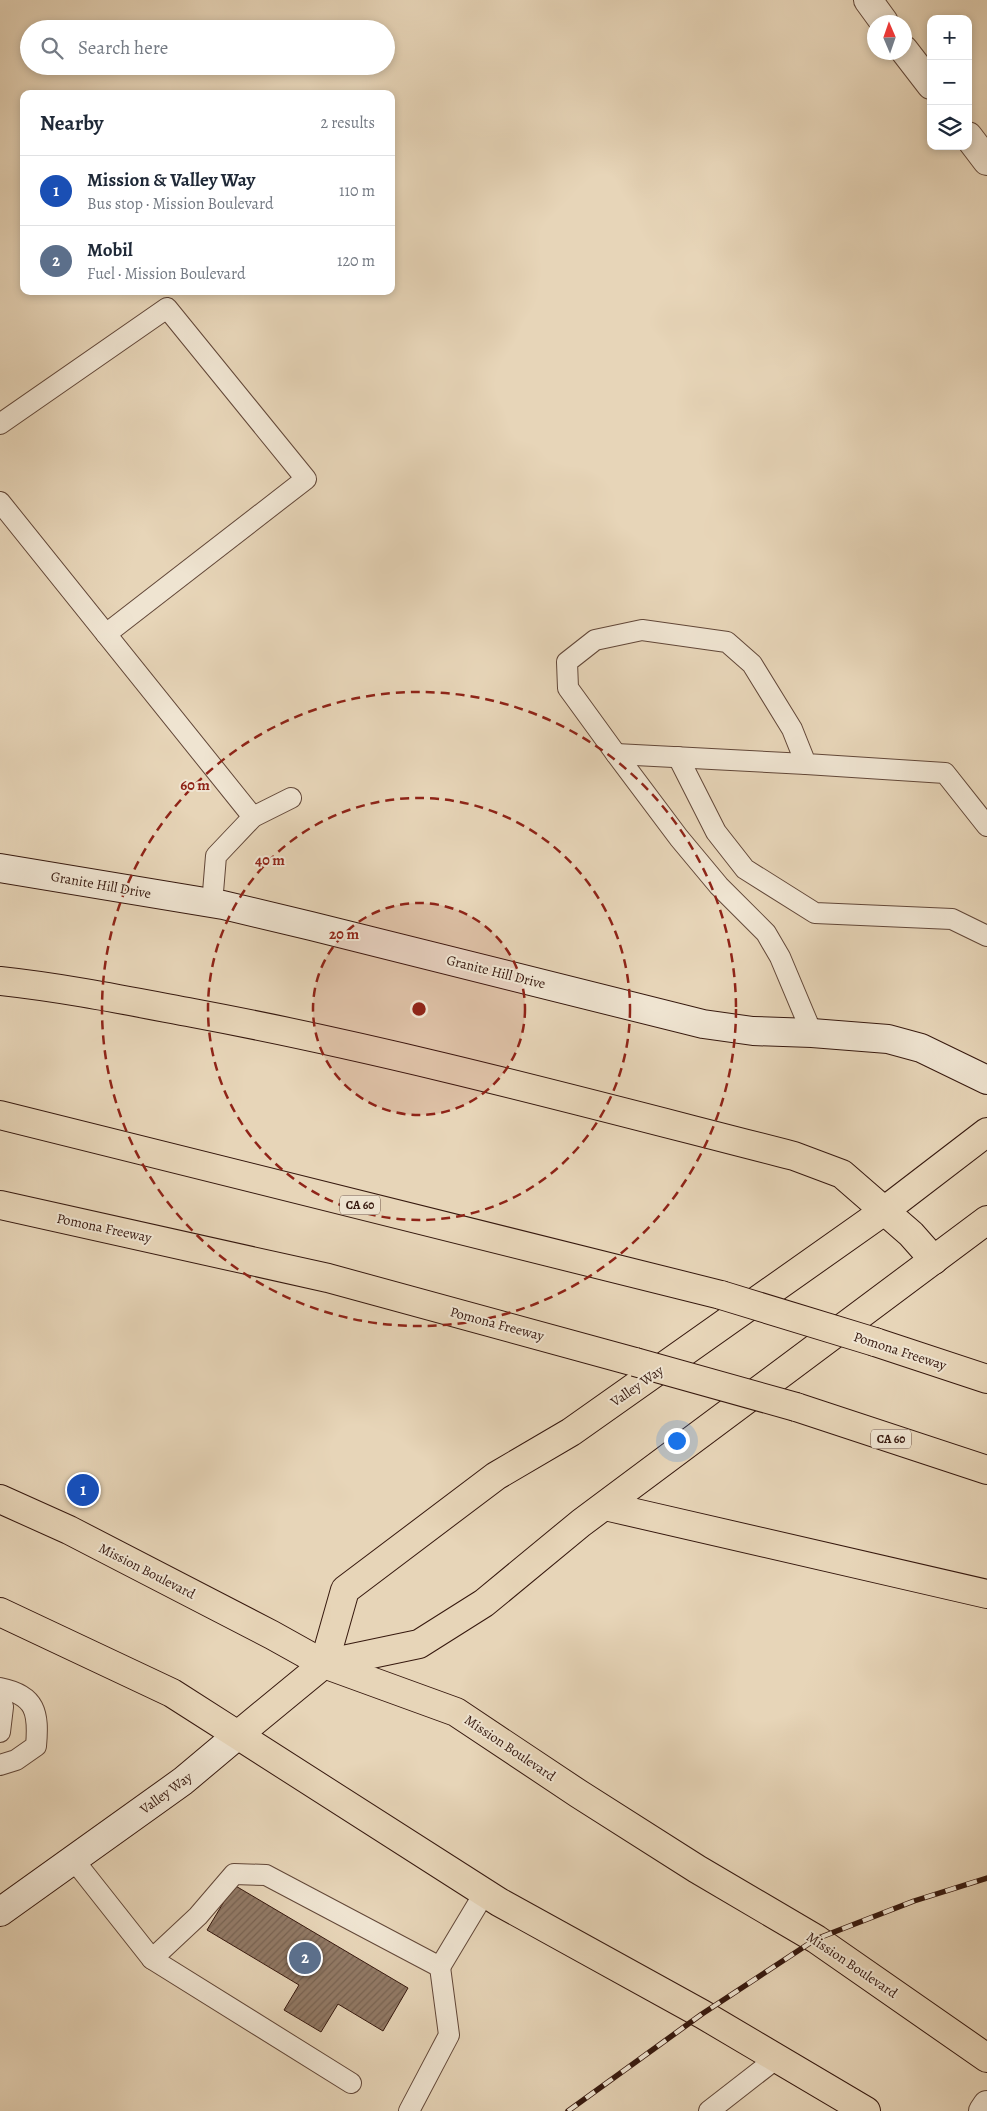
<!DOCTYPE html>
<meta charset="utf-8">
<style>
:root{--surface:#fff;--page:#f2f2f3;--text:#1f2937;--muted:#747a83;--line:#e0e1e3;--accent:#111827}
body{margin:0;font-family:Alegreya,serif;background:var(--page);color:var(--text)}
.controls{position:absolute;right:15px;top:15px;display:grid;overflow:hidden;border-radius:10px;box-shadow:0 2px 8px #0003}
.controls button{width:45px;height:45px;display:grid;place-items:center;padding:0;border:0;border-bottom:1px solid var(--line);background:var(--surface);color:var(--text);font:25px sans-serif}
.compass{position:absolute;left:867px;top:15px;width:45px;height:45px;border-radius:50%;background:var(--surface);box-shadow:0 2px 8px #0003;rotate:358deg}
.you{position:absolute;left:676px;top:1440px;width:18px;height:18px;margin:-12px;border:4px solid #fff;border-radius:50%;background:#1a73e8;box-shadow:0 0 0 8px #1a73e833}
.badge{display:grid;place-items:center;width:32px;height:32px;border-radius:50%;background:var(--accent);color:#fff;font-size:16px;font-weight:700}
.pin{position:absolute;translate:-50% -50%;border:2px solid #fff;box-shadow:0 1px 5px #0006}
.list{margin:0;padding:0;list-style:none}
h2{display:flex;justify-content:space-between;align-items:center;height:65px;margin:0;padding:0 20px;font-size:21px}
h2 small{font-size:16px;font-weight:400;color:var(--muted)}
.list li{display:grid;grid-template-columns:32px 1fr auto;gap:15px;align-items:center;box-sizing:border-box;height:70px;padding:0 20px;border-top:1px solid var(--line)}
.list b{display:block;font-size:19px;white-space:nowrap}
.list p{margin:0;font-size:16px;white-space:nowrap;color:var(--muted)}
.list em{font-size:16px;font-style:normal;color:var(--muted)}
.icon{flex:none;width:28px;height:28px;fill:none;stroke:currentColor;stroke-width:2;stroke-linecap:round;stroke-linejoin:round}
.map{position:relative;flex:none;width:987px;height:2111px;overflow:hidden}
.search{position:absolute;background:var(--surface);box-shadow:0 2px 8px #0003;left:20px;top:20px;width:375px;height:55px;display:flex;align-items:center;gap:12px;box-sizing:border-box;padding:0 18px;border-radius:28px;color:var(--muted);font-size:19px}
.panel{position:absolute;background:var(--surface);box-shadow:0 2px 8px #0003;left:20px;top:90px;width:375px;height:205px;border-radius:10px}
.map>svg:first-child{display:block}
.building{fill:url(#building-hatch);stroke:#36180e}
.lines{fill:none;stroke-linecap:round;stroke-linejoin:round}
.lane-casing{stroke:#624738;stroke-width:22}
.street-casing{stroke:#624738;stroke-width:30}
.secondary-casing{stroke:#36180e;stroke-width:30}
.primary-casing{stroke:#36180e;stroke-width:30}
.highway-casing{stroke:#36180e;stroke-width:30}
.lane{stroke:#efe4d1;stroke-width:20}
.street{stroke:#efe4d1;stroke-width:28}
.secondary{stroke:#efe4d1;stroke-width:28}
.primary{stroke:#e7d5b8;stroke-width:28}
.highway{stroke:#e7d5b8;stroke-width:28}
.rail-casing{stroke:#36180e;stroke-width:5.5}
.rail{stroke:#efe4d1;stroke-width:4;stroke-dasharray:11;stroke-linecap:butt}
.highway-bridge-casing{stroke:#36180e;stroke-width:30;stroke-linecap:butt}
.highway-bridge{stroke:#e7d5b8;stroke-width:28}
.ring{fill:none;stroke:#8f2418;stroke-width:2.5;stroke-dasharray:9 6}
.labels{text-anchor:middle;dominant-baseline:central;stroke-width:4;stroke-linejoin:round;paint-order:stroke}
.shield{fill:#efe4d1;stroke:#6e5548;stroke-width:1}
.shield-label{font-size:12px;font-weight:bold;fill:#36180e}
.street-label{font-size:14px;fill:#36180e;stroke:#efe4d1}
.centre{fill:#8f2418;stroke:#efe4d1;stroke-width:2.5}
.ring-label{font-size:15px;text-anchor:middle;font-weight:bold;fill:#8f2418;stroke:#efe4d1;stroke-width:4;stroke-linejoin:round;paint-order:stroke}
</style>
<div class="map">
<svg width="987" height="2111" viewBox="0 0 987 2111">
<defs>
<pattern id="building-hatch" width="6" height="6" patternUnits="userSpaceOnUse" patternTransform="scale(1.25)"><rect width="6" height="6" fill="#927a66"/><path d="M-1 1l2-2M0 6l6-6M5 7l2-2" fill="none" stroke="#786352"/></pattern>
</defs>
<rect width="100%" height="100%" fill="#e7d5b8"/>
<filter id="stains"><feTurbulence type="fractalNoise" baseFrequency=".004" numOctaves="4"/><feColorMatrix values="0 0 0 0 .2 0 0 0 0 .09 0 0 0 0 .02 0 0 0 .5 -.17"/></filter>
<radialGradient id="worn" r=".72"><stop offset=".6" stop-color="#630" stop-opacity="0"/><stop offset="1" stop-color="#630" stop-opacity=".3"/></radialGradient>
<polygon class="building" points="234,1885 408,1988 383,2031 338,2004 321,2032 284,2010 299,1985 207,1930"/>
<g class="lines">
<g class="lane-casing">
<g id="lane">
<polyline points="0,424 167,308 306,479 106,634"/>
<polyline points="0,502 253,817"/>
<polyline points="616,754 806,764"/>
<polyline points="678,757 716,832 745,869 815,913 952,919 987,936"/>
<polyline points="212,904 216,856 253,817 291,798"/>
<polyline points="812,1033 780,957 766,933 719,886 679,838 616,754 568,688 567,662 595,640 642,630 727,642 752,664 792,729 806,764 945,773 987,826"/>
<path d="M 0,1688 C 36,1695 39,1713 36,1746 L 16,1760 L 0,1765"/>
<polyline points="0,1696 3,1707 0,1732"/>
<polyline points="73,1859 152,1959 198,1916 234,1874 266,1875 440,1967 485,1892"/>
<polyline points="152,1959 351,2083"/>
<polyline points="409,2111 449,2035 440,1967"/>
<polyline points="709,2111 777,2058"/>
</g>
</g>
<g class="street-casing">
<g id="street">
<polyline points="868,0 884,22"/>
<polyline points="904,50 931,85"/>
<polyline points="968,136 987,161"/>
<polyline points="983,2111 987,2105"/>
</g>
</g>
<g class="secondary-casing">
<g id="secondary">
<polyline points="0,868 223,905 311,926 703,1024 753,1031 812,1033 888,1039 921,1048 987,1080"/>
<polyline points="0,1912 183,1781 239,1734"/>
</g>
</g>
<g class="primary-casing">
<g id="primary">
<polyline points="0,1499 69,1530 272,1635 324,1664 456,1712 579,1794 697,1869 816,1939 987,2058"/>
<polyline points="0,1612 172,1693 499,1902 702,2014 866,2111"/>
<polyline points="324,1664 345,1590 496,1476 571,1432 884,1211 987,1132"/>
<polyline points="239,1734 324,1664 419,1644 484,1603 581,1523 987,1220"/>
</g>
</g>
<g class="highway-casing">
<g id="highway">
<path d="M 0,981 C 65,988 129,1001 193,1013 C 396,1051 594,1105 794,1156 L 842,1174 L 911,1234 L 934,1260"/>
<polyline points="0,1115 721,1295"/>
<polyline points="0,1205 328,1278 635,1362"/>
<polyline points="875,1342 987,1379"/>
<polyline points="796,1407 987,1470"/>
<polyline points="605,1506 987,1594"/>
</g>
</g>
<use href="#lane" class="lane"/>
<use href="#street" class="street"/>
<use href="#secondary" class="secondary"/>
<use href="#primary" class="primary"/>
<use href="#highway" class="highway"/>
<g class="rail-casing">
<polyline id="rail" points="568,2111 702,2014 816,1939 914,1901 987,1878"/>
</g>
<use href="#rail" class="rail"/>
<g class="highway-bridge-casing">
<g id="highway-bridge">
<polyline points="721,1295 875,1342"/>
<polyline points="635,1362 796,1407"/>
</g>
</g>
<use href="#highway-bridge" class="highway-bridge"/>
</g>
<circle cx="419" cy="1009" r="106" fill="#8f2418" fill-opacity=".12"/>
<g class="ring">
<circle cx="419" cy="1009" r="106"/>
<circle cx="419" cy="1009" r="211"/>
<circle cx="419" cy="1009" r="317"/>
</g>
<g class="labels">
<g class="shield">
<rect x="340" y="1195.5" width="40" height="19" rx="4"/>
<rect x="871" y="1429.5" width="40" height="19" rx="4"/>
</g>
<g class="shield-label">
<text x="360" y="1205">CA 60</text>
<text x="891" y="1439">CA 60</text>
</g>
<g class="street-label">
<text transform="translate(101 885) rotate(10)">Granite Hill Drive</text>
<text transform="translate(496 972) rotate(14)">Granite Hill Drive</text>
<text transform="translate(104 1228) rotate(12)">Pomona Freeway</text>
<text transform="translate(497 1324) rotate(15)">Pomona Freeway</text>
<text transform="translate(900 1351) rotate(18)">Pomona Freeway</text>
<text transform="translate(637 1386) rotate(-35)">Valley Way</text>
<text transform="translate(147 1571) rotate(27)">Mission Boulevard</text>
<text transform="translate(510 1748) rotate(34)">Mission Boulevard</text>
<text transform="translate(166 1793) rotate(-36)">Valley Way</text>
<text transform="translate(852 1965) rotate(34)">Mission Boulevard</text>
</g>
</g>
<circle cx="419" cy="1009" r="8" class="centre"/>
<g class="ring-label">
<text x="195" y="790">60 m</text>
<text x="270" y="865">40 m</text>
<text x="344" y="939">20 m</text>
</g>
<rect width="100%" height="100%" filter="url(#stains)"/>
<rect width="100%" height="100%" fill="url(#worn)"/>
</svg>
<div class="controls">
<button>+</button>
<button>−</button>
<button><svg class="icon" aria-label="layers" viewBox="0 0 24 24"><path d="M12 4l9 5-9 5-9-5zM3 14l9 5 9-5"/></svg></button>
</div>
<svg class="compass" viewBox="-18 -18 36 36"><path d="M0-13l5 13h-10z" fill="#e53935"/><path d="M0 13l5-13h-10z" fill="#747a83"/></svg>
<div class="you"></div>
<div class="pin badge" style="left:83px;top:1490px;background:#1a4fb4">1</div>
<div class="pin badge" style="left:305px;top:1958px;background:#5c6f8a">2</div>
<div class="search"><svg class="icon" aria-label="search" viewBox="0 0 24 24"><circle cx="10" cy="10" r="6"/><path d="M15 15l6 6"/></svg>Search here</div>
<section class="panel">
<h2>Nearby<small>2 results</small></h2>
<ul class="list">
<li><span class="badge" style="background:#1a4fb4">1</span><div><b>Mission &amp; Valley Way</b><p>Bus stop · Mission Boulevard</p></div><em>110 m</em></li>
<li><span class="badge" style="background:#5c6f8a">2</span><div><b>Mobil</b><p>Fuel · Mission Boulevard</p></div><em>120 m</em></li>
</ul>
</section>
</div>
